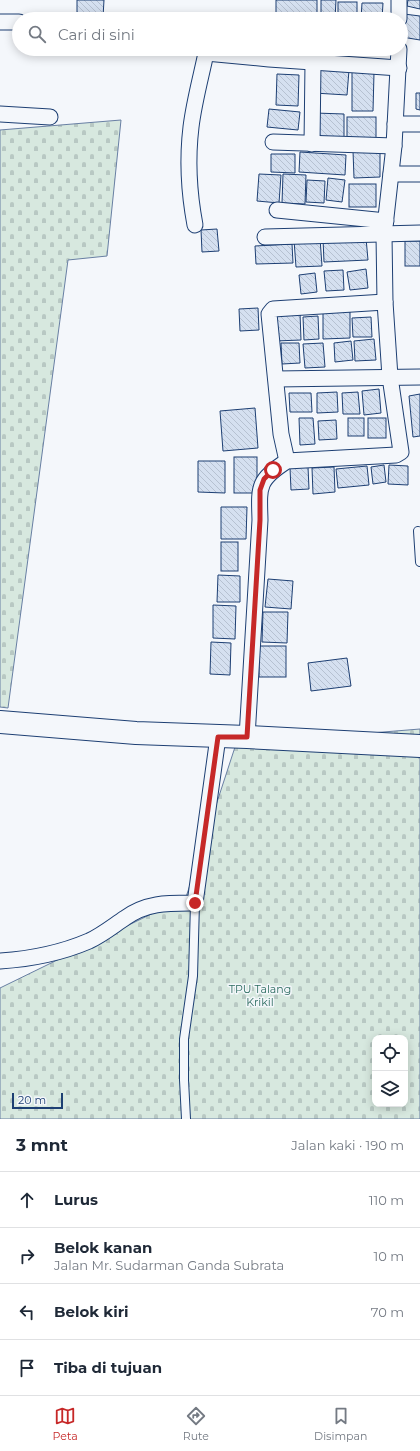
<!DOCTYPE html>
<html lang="id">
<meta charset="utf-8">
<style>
:root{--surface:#fff;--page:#f6f6f7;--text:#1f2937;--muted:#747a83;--line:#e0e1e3;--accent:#c62828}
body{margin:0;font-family:Montserrat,sans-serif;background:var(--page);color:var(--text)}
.controls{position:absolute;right:12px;bottom:12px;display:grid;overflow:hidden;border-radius:8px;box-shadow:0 2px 10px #0003}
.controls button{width:36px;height:36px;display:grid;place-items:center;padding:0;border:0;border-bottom:1px solid var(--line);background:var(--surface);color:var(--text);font:20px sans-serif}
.scale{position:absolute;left:12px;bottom:10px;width:51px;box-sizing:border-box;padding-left:4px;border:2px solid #1d3f73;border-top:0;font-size:11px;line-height:14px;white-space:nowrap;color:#1d3f73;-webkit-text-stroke:3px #f4f7fb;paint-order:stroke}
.stop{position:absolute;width:12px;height:12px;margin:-9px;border:3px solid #c62828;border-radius:50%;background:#fff}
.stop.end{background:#c62828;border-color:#fff;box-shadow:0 1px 4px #0008}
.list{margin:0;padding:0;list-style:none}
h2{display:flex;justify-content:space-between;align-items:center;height:52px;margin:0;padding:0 16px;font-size:17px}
h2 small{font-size:13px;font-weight:400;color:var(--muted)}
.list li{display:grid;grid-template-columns:26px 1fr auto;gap:12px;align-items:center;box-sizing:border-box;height:56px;padding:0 16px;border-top:1px solid var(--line)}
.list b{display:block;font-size:15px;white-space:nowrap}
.list p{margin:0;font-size:13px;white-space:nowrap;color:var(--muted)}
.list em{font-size:13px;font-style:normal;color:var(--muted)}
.icon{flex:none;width:22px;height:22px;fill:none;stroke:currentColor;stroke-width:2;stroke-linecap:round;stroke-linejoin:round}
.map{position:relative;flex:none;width:420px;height:1119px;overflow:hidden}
.search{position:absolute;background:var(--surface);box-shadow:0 2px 10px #0003;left:12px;right:12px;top:12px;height:44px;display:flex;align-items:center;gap:10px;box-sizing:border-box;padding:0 14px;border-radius:22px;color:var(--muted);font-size:15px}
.sheet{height:276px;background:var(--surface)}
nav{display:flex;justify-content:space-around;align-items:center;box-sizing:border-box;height:56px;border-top:1px solid var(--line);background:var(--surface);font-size:11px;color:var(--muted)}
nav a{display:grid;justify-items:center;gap:2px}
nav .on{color:var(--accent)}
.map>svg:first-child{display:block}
.cemetery{fill:url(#cemetery-stones);stroke:#687fa3;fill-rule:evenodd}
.building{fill:url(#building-back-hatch);stroke:#1d3f73}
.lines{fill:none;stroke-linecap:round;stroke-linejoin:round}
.lane-casing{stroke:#1d3f73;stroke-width:10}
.street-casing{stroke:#1d3f73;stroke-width:17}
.secondary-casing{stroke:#1d3f73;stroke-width:24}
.lane{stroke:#f4f7fb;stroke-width:8}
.street{stroke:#f4f7fb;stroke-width:15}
.secondary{stroke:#f4f7fb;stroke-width:22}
.route{stroke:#c62828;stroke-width:5}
.labels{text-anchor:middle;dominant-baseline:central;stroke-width:3;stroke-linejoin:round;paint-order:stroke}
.park-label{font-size:11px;fill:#2c6c60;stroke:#f4f7fb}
</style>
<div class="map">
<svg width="420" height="1119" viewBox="0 0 420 1119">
<defs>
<pattern id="cemetery-stones" width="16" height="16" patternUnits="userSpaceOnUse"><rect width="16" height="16" fill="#d7e8df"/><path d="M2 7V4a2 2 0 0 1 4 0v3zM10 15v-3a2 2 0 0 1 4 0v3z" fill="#b8c8c3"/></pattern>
<pattern id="building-back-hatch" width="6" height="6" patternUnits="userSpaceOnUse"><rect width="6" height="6" fill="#d5e0f0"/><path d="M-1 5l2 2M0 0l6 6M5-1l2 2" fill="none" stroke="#b6c1d1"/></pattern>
</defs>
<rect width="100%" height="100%" fill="#f4f7fb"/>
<g class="cemetery">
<polygon points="121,120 107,256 68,260 8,708 0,707 0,130"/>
<path d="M 420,729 L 420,1119 L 0,1119 L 0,988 L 186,897 L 236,744 ZM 375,1038 L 405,1038 L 405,1104 L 375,1104 Z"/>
</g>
<g class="building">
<polygon points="77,0 104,0 103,17 77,16"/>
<rect x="276" y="0" width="41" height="18"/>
<polygon points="321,0 336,0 335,19 321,19"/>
<polygon points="408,0 420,0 420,9 407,6"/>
<rect x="338" y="2" width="19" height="16"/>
<polygon points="362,3 383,3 382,19 361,19"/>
<polygon points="404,14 420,16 420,40 402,37"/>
<rect x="319" y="49" width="16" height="3"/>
<polygon points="337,49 356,49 356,55 337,54"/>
<rect x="359" y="49" width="16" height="4"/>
<polygon points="316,68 349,70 347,95 314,93"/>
<polygon points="352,72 374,73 373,111 352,111"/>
<polygon points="277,74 299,75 298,106 276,105"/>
<polygon points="416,93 420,93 420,110 416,109"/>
<polygon points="269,109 300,112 298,130 267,127"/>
<polygon points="315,113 344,114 344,137 315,137"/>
<rect x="347" y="117" width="29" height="24"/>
<polygon points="353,151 380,151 380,177 354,178"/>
<polygon points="300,152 346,155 345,175 299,172"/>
<polygon points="271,154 295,154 295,173 271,172"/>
<polygon points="259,174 281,175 279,203 257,201"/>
<polygon points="283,174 306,175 305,204 282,203"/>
<polygon points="328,178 345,180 342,202 326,200"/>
<polygon points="307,180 325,181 324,203 306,202"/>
<rect x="349" y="184" width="27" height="23"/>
<polygon points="217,229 219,251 202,252 201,230"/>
<polygon points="320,238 322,266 296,267 294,240"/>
<polygon points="366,238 368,260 324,262 323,239"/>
<rect x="405" y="241" width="15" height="25"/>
<polygon points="292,244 293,263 256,264 255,246"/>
<polygon points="366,269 368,288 350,290 347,272"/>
<polygon points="343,270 344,290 326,291 324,271"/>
<polygon points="315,273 317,292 301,294 299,275"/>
<polygon points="258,308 259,330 240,331 239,309"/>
<polygon points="350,309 350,338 323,339 323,310"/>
<polygon points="300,313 301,340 275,341 274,314"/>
<polygon points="318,316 319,339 304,340 303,317"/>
<polygon points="371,317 372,337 353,337 352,318"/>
<polygon points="374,339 376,360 355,361 354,341"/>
<polygon points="351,341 353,360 335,362 334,343"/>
<polygon points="281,343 299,343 300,363 282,364"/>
<polygon points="323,343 325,367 305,368 303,344"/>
<polygon points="379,389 381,413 364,415 362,391"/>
<polygon points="337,392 338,412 317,413 317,393"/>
<polygon points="358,392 360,414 343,414 342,393"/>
<polygon points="289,393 311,393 312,412 290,412"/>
<polygon points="420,394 420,436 413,437 409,396"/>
<polygon points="255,408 258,448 223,451 220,411"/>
<polygon points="299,418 313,418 315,444 300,445"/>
<rect x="348" y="418" width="16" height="18"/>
<rect x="368" y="418" width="18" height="20"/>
<polygon points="336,420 337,439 319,440 318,421"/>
<rect x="234" y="457" width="23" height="36"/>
<polygon points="198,461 225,461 225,493 198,492"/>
<polygon points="384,465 386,482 373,484 371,467"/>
<polygon points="389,465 408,466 408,485 388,484"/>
<polygon points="367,466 369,485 338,488 336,469"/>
<polygon points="308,467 309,489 291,490 290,468"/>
<polygon points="334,467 335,492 313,494 312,468"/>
<polygon points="221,507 247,507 246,539 221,539"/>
<rect x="221" y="542" width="17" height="29"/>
<polygon points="218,575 240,576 240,602 217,602"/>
<polygon points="268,579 293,581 291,609 265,607"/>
<polygon points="213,605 236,606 235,639 213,638"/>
<polygon points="263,612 288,612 287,643 262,642"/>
<polygon points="211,642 231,643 230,675 210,674"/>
<rect x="259" y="646" width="27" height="31"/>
<polygon points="347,658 351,686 311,691 308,663"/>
</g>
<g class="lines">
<g class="lane-casing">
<g id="lane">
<polyline points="418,531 420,562"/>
<polyline points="186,1119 184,1080 184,1039 193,976 195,903"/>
</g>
</g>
<g class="street-casing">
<g id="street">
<polyline points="399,0 399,19"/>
<polyline points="0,22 19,22"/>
<polyline points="206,53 269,59 399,68"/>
<polyline points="0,114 50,117"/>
<polyline points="395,124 420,124"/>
<polyline points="273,142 394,146"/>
<polyline points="312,144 313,63"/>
<polyline points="391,174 420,174"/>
<polyline points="277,210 386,221"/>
<path d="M 195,225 C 189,193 187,160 191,127 C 194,102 201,77 206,53 L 204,49"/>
<polyline points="265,237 420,233"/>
<polyline points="276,379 420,377"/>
<polyline points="287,461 281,434 269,314 273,309 385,302"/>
<path d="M 247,737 L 260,520 C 259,487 257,480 287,461 L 396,455 L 401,452 L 390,377 L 385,302 L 384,235 L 394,146 L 399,49"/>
<path d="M 0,961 C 31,959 61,953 89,941 C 102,935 113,926 125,918 C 147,902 169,903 195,903 L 218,737"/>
</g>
</g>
<g class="secondary-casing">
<polyline id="secondary" points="0,722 136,733 247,737 420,746"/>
</g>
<use href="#lane" class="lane"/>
<use href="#street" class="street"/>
<use href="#secondary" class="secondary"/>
</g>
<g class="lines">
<polyline class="route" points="195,903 218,737 247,737 260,520 260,490 264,479 273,470"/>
</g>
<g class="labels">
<g class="park-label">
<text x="260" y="989">TPU Talang<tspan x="260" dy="13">Krikil</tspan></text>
</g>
</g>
</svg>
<div class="controls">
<button><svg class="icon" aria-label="locate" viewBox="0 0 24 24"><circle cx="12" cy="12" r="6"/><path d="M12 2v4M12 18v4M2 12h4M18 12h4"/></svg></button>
<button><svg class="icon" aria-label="layers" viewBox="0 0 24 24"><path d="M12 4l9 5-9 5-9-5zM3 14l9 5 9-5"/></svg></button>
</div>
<div class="scale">20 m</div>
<div class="stop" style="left:273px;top:470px"></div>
<div class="stop end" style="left:195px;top:903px"></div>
<div class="search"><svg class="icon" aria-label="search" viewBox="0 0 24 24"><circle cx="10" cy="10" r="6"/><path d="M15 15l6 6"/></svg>Cari di sini</div>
</div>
<section class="sheet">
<h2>3 mnt<small>Jalan kaki · 190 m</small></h2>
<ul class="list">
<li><svg class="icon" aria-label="ahead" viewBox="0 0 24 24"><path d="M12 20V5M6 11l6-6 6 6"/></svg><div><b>Lurus</b></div><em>110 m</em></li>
<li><svg class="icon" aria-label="right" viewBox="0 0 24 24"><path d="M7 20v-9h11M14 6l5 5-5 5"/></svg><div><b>Belok kanan</b><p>Jalan Mr. Sudarman Ganda Subrata</p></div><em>10 m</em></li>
<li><svg class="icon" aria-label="left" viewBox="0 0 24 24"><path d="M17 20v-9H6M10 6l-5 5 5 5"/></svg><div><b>Belok kiri</b></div><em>70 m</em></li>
<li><svg class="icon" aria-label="arrive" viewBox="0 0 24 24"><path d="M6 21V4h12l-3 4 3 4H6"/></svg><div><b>Tiba di tujuan</b></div></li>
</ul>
</section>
<nav>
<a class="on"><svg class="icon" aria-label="map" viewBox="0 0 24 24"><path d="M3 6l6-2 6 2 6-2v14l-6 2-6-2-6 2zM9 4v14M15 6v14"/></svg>Peta</a>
<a><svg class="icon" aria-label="directions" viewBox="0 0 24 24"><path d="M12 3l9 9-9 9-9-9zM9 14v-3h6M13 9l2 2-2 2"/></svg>Rute</a>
<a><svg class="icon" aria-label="saved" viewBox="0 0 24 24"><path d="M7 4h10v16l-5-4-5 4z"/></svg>Disimpan</a>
</nav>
